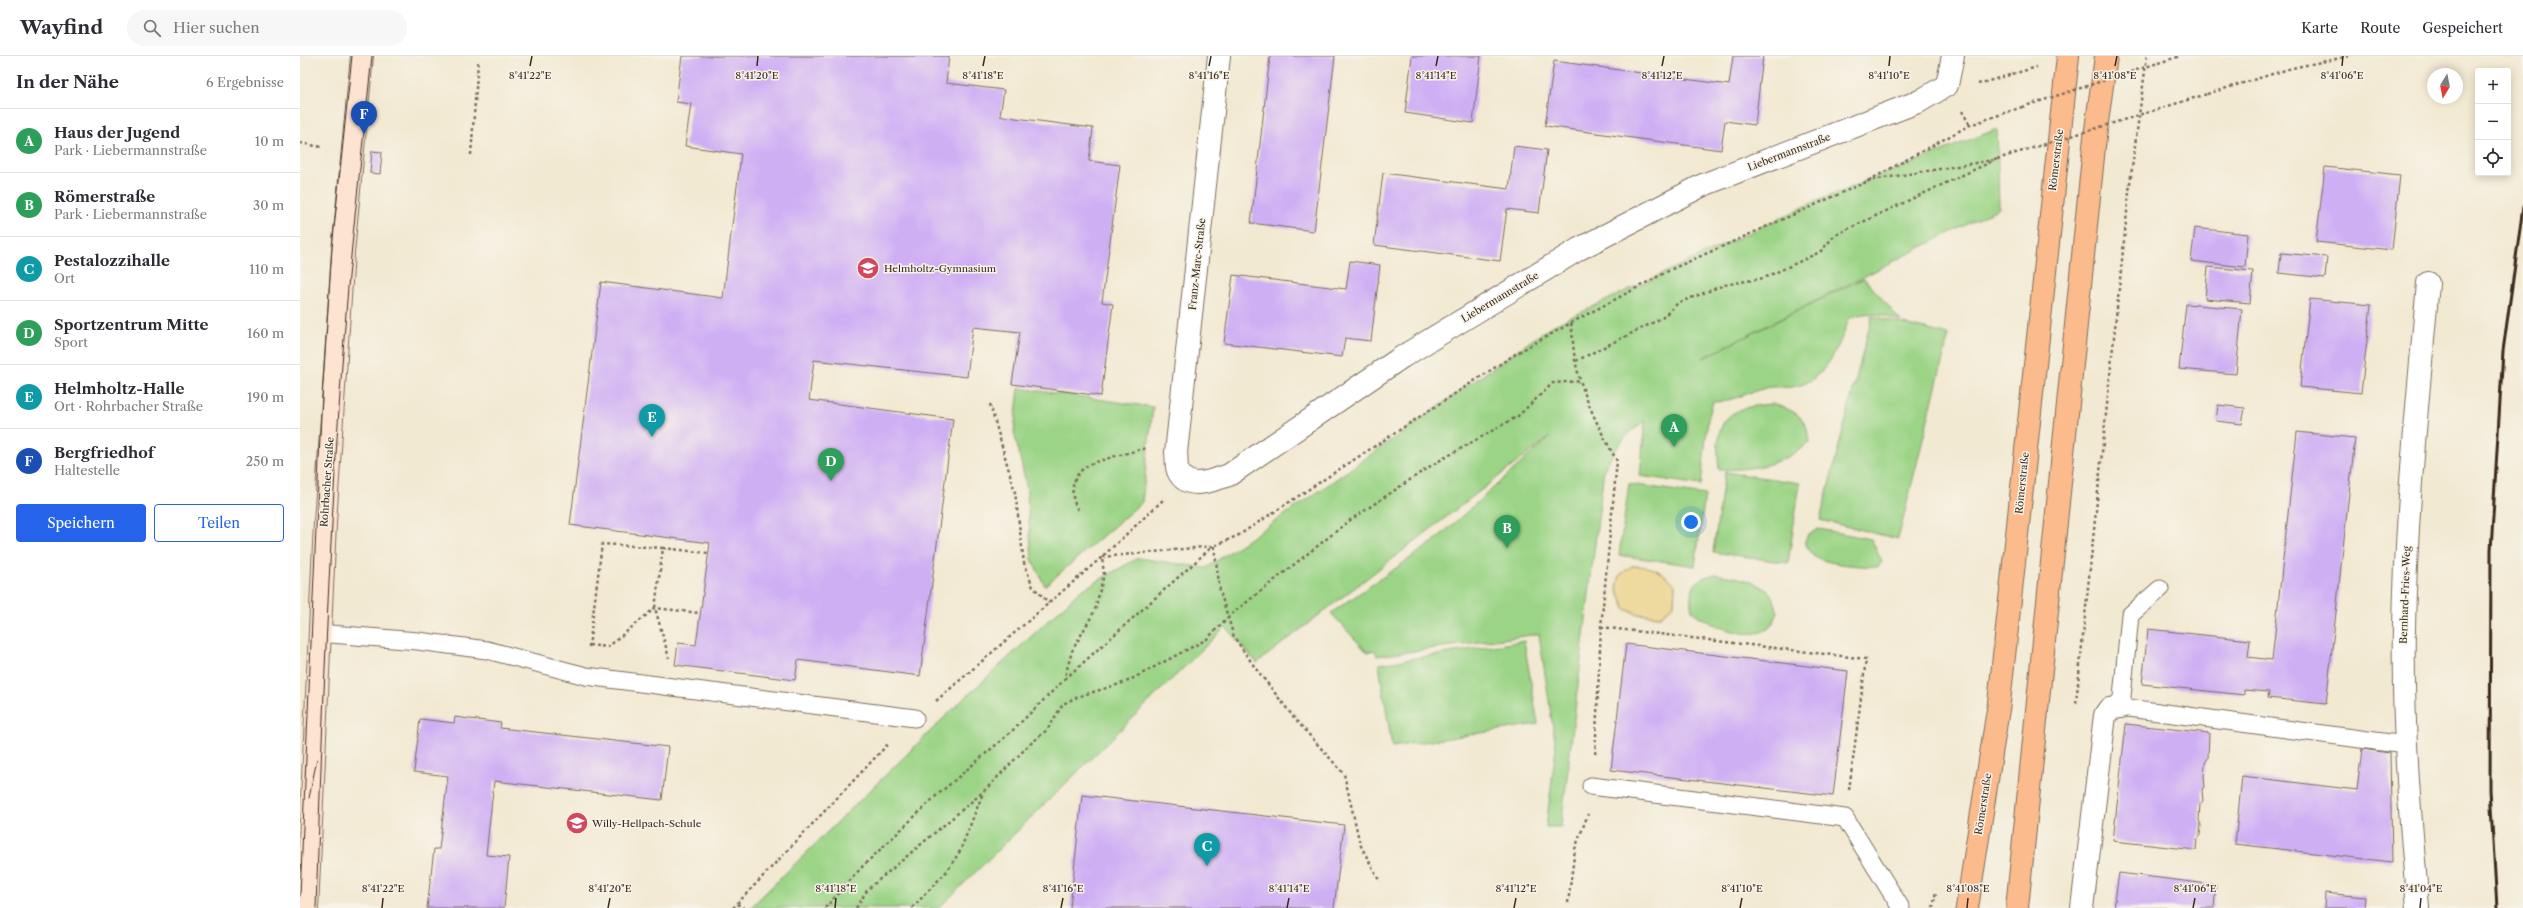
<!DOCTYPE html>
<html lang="de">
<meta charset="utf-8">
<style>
:root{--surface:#fff;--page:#f7f7f7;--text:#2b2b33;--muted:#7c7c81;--line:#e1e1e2;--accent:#2563eb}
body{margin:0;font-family:"Libre Caslon Text",serif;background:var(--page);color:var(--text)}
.controls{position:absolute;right:12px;top:12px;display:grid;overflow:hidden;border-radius:4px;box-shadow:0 2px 10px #0003}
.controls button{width:36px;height:36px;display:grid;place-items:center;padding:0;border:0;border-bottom:1px solid var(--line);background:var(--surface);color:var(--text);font:20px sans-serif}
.compass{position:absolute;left:2127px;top:12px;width:36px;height:36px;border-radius:50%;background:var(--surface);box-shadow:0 2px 10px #0003;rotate:190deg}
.you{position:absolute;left:1391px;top:466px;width:14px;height:14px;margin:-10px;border:3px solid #fff;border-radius:50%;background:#1a73e8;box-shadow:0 0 0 6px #1a73e833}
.badge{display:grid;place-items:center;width:26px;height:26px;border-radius:50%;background:var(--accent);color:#fff;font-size:13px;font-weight:700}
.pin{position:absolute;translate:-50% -33px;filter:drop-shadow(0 1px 2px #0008)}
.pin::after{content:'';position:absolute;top:21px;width:14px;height:12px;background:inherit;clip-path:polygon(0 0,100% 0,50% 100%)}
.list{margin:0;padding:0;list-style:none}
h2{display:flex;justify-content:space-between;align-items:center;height:52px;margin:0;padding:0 16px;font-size:17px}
h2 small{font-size:13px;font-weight:400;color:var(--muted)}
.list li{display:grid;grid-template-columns:26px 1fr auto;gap:12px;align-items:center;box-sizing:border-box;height:64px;padding:0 16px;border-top:1px solid var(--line)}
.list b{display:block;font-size:15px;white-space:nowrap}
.list p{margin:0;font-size:13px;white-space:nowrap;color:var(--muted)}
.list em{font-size:13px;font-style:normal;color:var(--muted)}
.actions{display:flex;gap:8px;padding:12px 16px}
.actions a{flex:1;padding:9px 0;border:1px solid var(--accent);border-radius:4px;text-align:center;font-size:14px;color:var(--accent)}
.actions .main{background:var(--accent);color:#fff}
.icon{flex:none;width:22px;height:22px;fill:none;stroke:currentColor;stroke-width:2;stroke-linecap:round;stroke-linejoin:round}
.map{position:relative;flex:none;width:2223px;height:852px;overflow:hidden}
header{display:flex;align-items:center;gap:24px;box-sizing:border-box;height:56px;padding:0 20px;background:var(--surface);border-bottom:1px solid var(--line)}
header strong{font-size:19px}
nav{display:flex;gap:22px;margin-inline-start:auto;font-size:14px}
.search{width:280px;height:36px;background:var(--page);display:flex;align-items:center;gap:10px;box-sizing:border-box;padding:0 14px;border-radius:22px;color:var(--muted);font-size:15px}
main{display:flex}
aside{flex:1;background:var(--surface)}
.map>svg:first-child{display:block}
.green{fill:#9bd486;stroke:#6b7f52}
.sand{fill:#eeda9e;stroke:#94825e}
.building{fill:#cfaff4}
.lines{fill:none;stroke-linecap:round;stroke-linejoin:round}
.service-casing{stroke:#7b6d5d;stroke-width:19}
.minor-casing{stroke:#7b6d5d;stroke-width:24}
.secondary-casing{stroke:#7b6d5d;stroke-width:24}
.primary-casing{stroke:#7b6d5d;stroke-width:24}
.path{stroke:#7b6d5d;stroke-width:2.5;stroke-dasharray:3 3;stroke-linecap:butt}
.service{stroke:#fff;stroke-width:17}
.minor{stroke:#fff;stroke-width:22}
.secondary{stroke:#fde4d1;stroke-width:22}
.primary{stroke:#fbbb8c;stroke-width:22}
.tram{stroke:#3b2a1e;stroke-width:1}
.rail{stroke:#3b2a1e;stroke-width:3}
.path-bridge{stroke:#7b6d5d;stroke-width:2.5;stroke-dasharray:3 3;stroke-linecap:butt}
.ticks{fill:none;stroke:#3b2a1e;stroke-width:1.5}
.labels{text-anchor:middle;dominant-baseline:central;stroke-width:3;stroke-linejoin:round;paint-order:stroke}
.street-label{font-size:10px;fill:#3b2a1e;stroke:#f7f3e8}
.poi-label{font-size:10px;fill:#3b2a1e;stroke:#f7f3e8;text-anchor:start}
.ticks-label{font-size:10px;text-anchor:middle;fill:#3b2a1e;stroke:#f7f3e8;stroke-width:3;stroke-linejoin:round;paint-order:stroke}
</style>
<header>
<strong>Wayfind</strong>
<div class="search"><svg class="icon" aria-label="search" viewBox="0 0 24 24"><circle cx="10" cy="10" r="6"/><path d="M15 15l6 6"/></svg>Hier suchen</div>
<nav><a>Karte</a><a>Route</a><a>Gespeichert</a></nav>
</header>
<main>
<aside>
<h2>In der Nähe<small>6 Ergebnisse</small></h2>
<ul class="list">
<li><span class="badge" style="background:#2e9e5b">A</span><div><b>Haus der Jugend</b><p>Park · Liebermannstraße</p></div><em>10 m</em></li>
<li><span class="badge" style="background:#2e9e5b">B</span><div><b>Römerstraße</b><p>Park · Liebermannstraße</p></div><em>30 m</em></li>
<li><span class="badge" style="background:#0f9aa8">C</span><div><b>Pestalozzihalle</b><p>Ort</p></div><em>110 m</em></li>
<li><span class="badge" style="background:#2e9e5b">D</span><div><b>Sportzentrum Mitte</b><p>Sport</p></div><em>160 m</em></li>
<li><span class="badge" style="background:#0f9aa8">E</span><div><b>Helmholtz-Halle</b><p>Ort · Rohrbacher Straße</p></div><em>190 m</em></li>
<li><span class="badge" style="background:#1a4fb4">F</span><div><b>Bergfriedhof</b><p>Haltestelle</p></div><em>250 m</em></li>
</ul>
<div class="actions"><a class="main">Speichern</a><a>Teilen</a></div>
</aside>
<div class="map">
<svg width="2223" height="852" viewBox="0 0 2223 852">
<rect width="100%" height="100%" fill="#f7f3e8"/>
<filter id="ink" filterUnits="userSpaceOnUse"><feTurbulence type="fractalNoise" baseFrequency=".025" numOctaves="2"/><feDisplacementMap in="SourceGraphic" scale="8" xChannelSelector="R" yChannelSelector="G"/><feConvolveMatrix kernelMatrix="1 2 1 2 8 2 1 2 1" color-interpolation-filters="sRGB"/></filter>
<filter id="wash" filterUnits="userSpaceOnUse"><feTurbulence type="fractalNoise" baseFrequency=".012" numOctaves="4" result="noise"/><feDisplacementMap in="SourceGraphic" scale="16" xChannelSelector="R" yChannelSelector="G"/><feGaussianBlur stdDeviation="0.9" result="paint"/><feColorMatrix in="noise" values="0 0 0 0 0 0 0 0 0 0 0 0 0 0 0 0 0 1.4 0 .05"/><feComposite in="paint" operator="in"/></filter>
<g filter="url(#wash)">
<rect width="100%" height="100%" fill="#f2e9d2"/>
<g class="green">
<path d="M 1697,73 L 1699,152 L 1403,302 L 1564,222 L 1601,265 C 1582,259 1567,253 1549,263 C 1540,288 1527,323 1497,330 C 1487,333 1476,329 1466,332 C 1448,336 1431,346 1413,346 L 1408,363 L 1401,429 L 1340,420 L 1345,365 C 1326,377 1315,393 1304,413 L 1261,771 L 1246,771 L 1256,692 L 1239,578 L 1077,600 L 1075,594 L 1067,596 L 1031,557 L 1132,487 L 1250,381 L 957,607 L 925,571 L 639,852 L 450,852 L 654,652 L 780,535 L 838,502 L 906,512 L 1008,443 L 1252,270 L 1512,147 Z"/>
<polygon points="1572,260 1649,279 1598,483 1520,464"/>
<polygon points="719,332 853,351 842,446 745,530 732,503 726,428 714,376"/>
<path d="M 1473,348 C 1496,355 1508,361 1509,387 C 1480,410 1455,413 1419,414 C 1414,365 1424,351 1473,348 Z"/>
<polygon points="1425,416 1500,427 1488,507 1413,496"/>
<polygon points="1329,428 1405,439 1395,510 1319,499"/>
<path d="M 1519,473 L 1571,483 L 1582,506 L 1578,511 C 1561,510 1530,509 1515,501 C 1509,498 1507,491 1505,485 L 1508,478 Z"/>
<path d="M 1416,518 C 1434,521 1462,524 1473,541 C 1475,545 1476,552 1478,556 C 1476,559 1475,565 1473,568 C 1455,590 1408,569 1392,555 C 1388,533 1394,522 1416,518 Z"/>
<polygon points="1224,585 1238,668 1092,691 1079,608"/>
</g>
<path class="sand" d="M 1332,510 C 1352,510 1362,514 1375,529 L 1374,549 L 1360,560 L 1338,558 L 1325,553 L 1317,532 L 1320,519 Z"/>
<g id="blocks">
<g class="building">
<polygon points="382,0 649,0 646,27 704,34 700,60 793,72 789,105 820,109 802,246 813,248 801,340 712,328 720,276 673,271 667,321 514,304 509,344 653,363 620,620 498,604 495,624 375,609 378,587 396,589 410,487 270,469 301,226 423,242 441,98 385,90 391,48 376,46"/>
<polygon points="970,0 1035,0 1014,175 951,167"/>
<polygon points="1112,0 1181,0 1173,67 1105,57"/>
<polygon points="1433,0 1463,0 1455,69 1425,65 1421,94 1245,70 1254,5 1429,29"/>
<polygon points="1214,90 1247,94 1239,157 1207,153 1200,205 1074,189 1083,117 1209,133"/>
<polygon points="72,95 82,96 80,118 70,117"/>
<polygon points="2025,111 2100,119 2092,194 2016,186"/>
<polygon points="1895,172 1948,178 1945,211 1891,205"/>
<polygon points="1981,197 2027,201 2025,222 1979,217"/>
<polygon points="1050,205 1080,209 1071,285 1045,282 1042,301 924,287 933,219 1046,233"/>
<polygon points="1908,211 1953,215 1950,247 1905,243"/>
<polygon points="2010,243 2071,249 2061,337 2000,331"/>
<polygon points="1886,248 1942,253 1936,318 1879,313"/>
<polygon points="1918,349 1945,352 1942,368 1916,365"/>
<polygon points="1997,376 2055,382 2026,648 1968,642 1969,636 1944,634 1944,639 1842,628 1848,573 1950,584 1948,601 1972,604"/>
<polygon points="1326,588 1548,615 1533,740 1311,714"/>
<polygon points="155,661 201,667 200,672 368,691 362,744 194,725 186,799 209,801 204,852 127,852 134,793 139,793 148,720 114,716 120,663 154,667"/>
<polygon points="1826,668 1909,677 1908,702 1905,707 1904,721 1905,731 1902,734 1903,745 1900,748 1899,764 1901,769 1900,779 1897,783 1896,794 1813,785"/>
<polygon points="2062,693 2090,697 2092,806 1935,788 1942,720 2057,734"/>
<polygon points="782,739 1044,769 1034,852 770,852"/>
<polygon points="1819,817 1916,829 1914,852 1814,852"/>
<polygon points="2025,837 2065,841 2064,852 2024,852"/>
</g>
</g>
</g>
<g filter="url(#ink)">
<use href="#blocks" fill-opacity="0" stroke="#7b6d5d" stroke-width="1"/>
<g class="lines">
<g class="service-casing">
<g id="service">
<polyline points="1860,533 1830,559 1821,651 2105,689"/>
<polyline points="18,577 118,585 187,594 286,620 615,662"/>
<polyline points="1291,730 1545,762 1601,852"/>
</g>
</g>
<g class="minor-casing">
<g id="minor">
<path d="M 919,0 L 876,397 C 877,402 876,411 878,415 C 888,436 913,424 929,419 L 1102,301 L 1279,193 L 1403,129 L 1620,45 L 1647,29 L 1653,0"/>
<polyline points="1782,852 1805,659 1809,653 1821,651"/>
<path d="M 2118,852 C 2110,759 2102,666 2104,572 C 2106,457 2118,342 2128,227"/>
</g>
</g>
<g class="secondary-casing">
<polyline id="secondary" points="7,852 25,467 43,196 62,0"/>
</g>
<g class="primary-casing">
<g id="primary">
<polyline points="1667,852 1699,647 1768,0"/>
<polyline points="1717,852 1795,81 1806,0"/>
</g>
</g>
<g class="path">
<polyline points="1858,7 1881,0"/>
<polyline points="1678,28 1737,11"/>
<polyline points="1907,38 1992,12 2050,0"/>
<polyline points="1662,55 1670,69"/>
<polyline points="0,87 22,91"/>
<polyline points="171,99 178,6"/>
<polyline points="1567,125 1693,104"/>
<path d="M 1271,267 C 1273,280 1273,292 1275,304 C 1282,339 1300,375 1317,405 L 1301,571 L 1295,701"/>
<polyline points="1276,305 1362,262 1378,247 1424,229 1464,222 1520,196 1535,179 1697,103"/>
<polyline points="690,348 715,436 724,507 733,531 749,547"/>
<path d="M 778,454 C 770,441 770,423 784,412 C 792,405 833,396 846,392"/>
<polyline points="914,490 920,535 934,581 954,610 995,663 1044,718 1060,788 1080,826"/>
<polyline points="363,492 408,497"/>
<polyline points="802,501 914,490 939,479 1217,297 1271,267 1372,213 1566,126 1670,69 1722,51"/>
<polyline points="1301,571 1566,603 1549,734"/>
<polyline points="289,589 308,591 355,552 400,557"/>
<polyline points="289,591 302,488 363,492 355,552 369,602"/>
<polyline points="765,623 913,490"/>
<polyline points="636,645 802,501 863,444"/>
<polyline points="1776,647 1830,127 1847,0"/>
<polyline points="1268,847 1275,793 1288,758"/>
<polyline points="437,848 444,852"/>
<polyline points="433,852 589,687"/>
<polyline points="525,852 562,811 636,740 711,676 764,624 772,595 795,554 804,518 802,502"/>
<polyline points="556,852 568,833 683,736 729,689 747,674 763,648 777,641 826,626 907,583 928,561 1049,465 1132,409 1218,360 1253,327 1281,325"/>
<polyline points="612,852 648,814 660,795 683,737"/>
<polyline points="1633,852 1636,835"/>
</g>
<use href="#service" class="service"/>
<use href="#minor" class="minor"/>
<use href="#secondary" class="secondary"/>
<use href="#primary" class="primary"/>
<g class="tram">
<polyline points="9,742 17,703"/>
<polyline points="0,840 21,358 32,192 52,0"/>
<path d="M 16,852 C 23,645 31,437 48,231 C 55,154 64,77 72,0"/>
</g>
<polyline class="rail" points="2197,852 2190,734 2191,494 2203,295 2223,151"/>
<g class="path-bridge">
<polyline points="1722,51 1858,7"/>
<polyline points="1697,103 1907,38"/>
</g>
</g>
</g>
<path class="ticks" d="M 230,10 L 232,0M 457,10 L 458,0M 683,10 L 685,0M 909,10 L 911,0M 1136,10 L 1138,0M 1362,10 L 1364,0M 1589,10 L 1590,0M 1815,10 L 1817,0M 2042,10 L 2043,0M 82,852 L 83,842M 308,852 L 310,842M 535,852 L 536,842M 761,852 L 763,842M 987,852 L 989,842M 1214,852 L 1216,842M 1440,852 L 1442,842M 1667,852 L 1668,842M 1893,852 L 1895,842M 2120,852 L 2121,842"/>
<defs>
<g id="school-disc" transform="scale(1.15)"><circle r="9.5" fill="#d1495b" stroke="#f7f3e8"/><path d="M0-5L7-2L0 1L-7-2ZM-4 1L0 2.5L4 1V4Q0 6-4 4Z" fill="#fff"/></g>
</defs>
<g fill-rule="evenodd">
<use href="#school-disc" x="568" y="212"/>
<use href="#school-disc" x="277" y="767"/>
</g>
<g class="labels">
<g class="street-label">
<text transform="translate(1489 96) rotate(-21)">Liebermannstraße</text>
<text transform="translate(1756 104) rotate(-83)">Römerstraße</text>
<text transform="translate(897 208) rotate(-84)">Franz-Marc-Straße</text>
<text transform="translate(1200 241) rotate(-31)">Liebermannstraße</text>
<text transform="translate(27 426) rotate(-86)">Rohrbacher Straße</text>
<text transform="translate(1722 427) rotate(-84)">Römerstraße</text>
<text transform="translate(2105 539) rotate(-88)">Bernhard-Fries-Weg</text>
<text transform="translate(1683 748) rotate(-81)">Römerstraße</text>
</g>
<g class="poi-label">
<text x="584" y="212">Helmholtz-Gymnasium</text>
<text x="292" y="767">Willy-Hellpach-Schule</text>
</g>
</g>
<g class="ticks-label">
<text x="230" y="23">8°41'22"E</text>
<text x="457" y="23">8°41'20"E</text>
<text x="683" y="23">8°41'18"E</text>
<text x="909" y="23">8°41'16"E</text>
<text x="1136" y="23">8°41'14"E</text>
<text x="1362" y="23">8°41'12"E</text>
<text x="1589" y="23">8°41'10"E</text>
<text x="2042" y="23">8°41'06"E</text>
<text x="1815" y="23">8°41'08"E</text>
<text x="83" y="836">8°41'22"E</text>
<text x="310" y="836">8°41'20"E</text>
<text x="536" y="836">8°41'18"E</text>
<text x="763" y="836">8°41'16"E</text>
<text x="989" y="836">8°41'14"E</text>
<text x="1216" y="836">8°41'12"E</text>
<text x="1442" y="836">8°41'10"E</text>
<text x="1668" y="836">8°41'08"E</text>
<text x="1895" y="836">8°41'06"E</text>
<text x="2121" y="836">8°41'04"E</text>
</g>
</svg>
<div class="controls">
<button>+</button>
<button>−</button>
<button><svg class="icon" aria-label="locate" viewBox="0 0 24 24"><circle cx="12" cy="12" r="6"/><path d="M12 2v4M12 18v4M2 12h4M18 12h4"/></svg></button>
</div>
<svg class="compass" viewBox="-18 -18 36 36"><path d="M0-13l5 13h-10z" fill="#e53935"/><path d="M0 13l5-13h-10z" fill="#7c7c81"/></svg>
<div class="you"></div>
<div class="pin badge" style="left:1374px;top:391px;background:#2e9e5b">A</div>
<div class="pin badge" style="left:1207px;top:492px;background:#2e9e5b">B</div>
<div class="pin badge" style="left:907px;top:810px;background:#0f9aa8">C</div>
<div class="pin badge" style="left:531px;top:425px;background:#2e9e5b">D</div>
<div class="pin badge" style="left:352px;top:381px;background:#0f9aa8">E</div>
<div class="pin badge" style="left:64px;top:78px;background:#1a4fb4">F</div>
</div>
</main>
